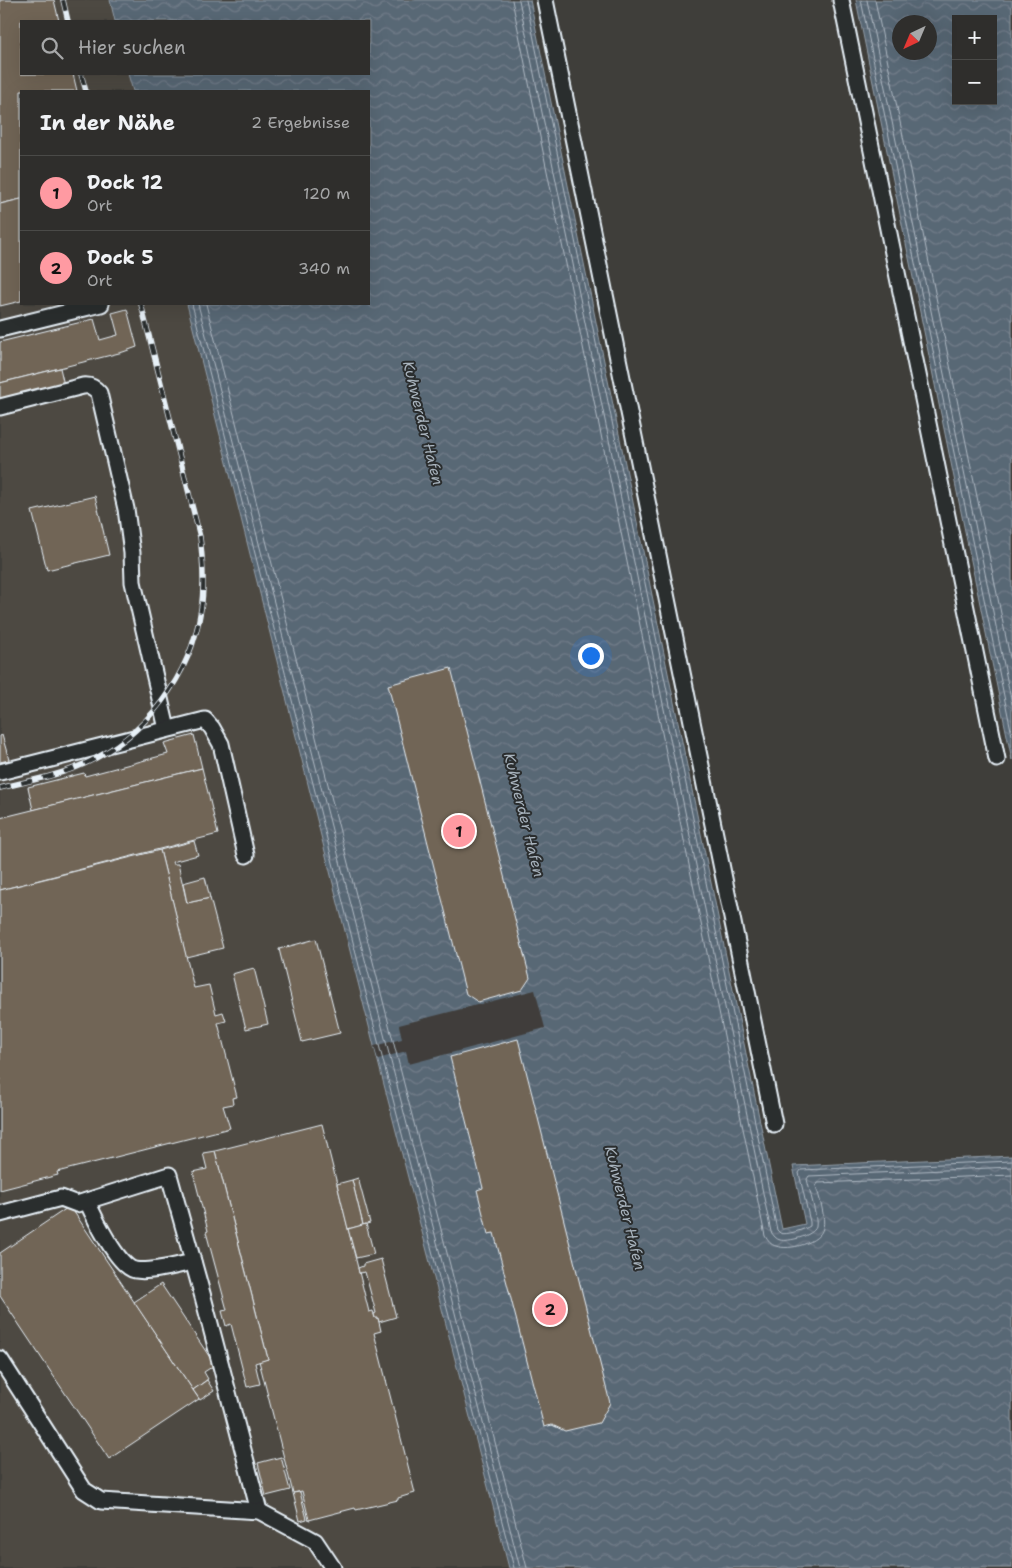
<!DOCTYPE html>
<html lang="de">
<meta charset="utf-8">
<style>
:root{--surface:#2f2e2c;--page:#3b3a38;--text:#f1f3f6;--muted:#a7a8a9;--line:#4a4a48;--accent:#ff9aa2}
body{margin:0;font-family:"Shantell Sans",sans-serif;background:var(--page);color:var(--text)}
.controls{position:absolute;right:15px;top:15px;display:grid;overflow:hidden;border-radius:0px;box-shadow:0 5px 20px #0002}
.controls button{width:45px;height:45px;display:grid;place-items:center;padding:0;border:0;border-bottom:1px solid var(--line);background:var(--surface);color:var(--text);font:25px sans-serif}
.compass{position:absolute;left:892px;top:15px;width:45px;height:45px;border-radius:50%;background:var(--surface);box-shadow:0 5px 20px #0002;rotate:224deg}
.you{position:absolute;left:590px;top:655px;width:18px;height:18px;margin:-12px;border:4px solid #fff;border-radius:50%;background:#1a73e8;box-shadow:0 0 0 8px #1a73e833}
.badge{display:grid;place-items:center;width:32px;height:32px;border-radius:50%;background:var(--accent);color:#111;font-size:16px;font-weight:700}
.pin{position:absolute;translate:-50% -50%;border:2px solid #fff;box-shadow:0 1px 5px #0006}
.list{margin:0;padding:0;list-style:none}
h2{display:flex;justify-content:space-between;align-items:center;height:65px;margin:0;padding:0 20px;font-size:21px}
h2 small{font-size:16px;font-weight:400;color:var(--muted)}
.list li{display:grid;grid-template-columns:32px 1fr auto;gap:15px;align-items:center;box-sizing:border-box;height:75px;padding:0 20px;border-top:1px solid var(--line)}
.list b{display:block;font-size:19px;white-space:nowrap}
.list p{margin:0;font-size:16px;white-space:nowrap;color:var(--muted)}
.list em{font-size:16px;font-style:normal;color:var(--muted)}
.icon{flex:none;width:28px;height:28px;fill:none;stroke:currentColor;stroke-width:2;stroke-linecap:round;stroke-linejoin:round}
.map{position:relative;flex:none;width:1012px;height:1568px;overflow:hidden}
.search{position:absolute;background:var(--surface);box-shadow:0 5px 20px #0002;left:20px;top:20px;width:350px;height:55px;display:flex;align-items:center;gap:12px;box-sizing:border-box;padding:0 18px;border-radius:0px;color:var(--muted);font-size:19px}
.panel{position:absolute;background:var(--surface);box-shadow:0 5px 20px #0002;left:20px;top:90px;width:350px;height:215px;border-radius:0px}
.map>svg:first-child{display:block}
.built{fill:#4e4a43}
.water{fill:url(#water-waves);stroke:#929ea9;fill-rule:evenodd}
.pier{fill:#3f3e3a}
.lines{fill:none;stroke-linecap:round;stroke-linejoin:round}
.shore{stroke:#afbac4;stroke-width:1}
.building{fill:#716557;stroke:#e8f1f8}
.minor-casing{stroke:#e8f1f8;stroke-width:19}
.minor{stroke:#2a2d2e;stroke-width:15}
.rail-casing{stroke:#e8f1f8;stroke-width:5.5}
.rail{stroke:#2a2d2e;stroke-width:4;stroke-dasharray:11;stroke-linecap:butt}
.labels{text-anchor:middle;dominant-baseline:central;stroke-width:4;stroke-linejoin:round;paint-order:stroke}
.water-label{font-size:15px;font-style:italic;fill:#a8b3bd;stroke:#2a2d2e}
</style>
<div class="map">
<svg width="1012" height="1568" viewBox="0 0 1012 1568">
<defs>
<pattern id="water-waves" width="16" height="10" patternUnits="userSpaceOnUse" patternTransform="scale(1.25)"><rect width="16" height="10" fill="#596775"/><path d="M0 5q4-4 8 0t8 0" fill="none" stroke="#717d89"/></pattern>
</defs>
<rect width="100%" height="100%" fill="#3f3e3a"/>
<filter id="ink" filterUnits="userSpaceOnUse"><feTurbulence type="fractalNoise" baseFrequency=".02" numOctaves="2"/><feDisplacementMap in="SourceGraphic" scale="10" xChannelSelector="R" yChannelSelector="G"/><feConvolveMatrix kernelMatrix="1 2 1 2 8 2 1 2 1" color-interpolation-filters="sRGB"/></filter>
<g filter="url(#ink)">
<polygon class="built" points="0,0 110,0 115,21 21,21 21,74 128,74 133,91 21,91 21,304 187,304 374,1046 509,1568 0,1568"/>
<g class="water">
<polygon points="110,0 530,0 782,1229 805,1224 793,1166 1012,1156 1012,1568 509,1568 374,1046 187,304 369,304 369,91 133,91 128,74 369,74 369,21 115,21"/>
<path d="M 856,0 L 1012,0 L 1012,760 ZM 956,19 L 993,19 L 993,101 L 956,101 ZM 900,22 L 930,22 L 930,52 L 900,52 Z"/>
</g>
<polygon class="pier" points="535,990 545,1028 409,1064 406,1051 378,1059 374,1046 402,1039 399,1025"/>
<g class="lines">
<g class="shore">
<path d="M 512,0 L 765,1236 C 768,1241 771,1245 776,1246 C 789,1251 820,1243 823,1228 C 826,1217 819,1197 816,1186 L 818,1183 L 1012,1175"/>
<path d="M 519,0 L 771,1232 C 774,1236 776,1239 780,1240 C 788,1242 813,1236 816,1227 C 818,1219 809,1189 807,1179 L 809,1176 L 1012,1167"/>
<path d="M 526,0 L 777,1230 C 778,1231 779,1232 780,1233 C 785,1236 806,1229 810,1226 L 810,1222 L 799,1173 L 801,1170 L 1012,1161"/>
<polyline points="861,0 1012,735"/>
<polyline points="867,0 1012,704"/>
<polyline points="875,0 1012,667"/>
<polyline points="192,304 379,1045 514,1568"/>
<polyline points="198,304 520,1568"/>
<polyline points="206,304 527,1568"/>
</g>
</g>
<g class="building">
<polygon points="0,0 54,0 59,21 21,21 21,74 73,74 77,91 21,91 21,199 0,204"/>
<polygon points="21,199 21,301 0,306 0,204"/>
<polygon points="127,309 137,347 123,352 0,383 0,342 94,319 100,340 118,335 112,313"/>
<polygon points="60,368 64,385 0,402 0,383"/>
<polygon points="95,496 109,555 47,570 32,511"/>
<polygon points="451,668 530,978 522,990 478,1002 466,994 388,685"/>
<polygon points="2,735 9,760 0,762 0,736"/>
<polygon points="194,735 202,768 33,810 28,787 84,773 85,776 168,754 164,743"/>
<polygon points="202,768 218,834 0,890 0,818"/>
<polygon points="194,841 198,855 172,862 173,864 178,864 187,903 210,898 223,948 186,957 160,850"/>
<polygon points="160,850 194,988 209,985 216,1014 223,1012 226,1021 218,1023 237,1097 232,1098 233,1104 223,1106 230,1128 57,1172 58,1175 0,1190 0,890"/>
<polygon points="205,877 210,898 187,903 183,883"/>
<polygon points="316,939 340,1033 302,1042 279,949"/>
<polygon points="254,968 268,1024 246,1029 232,974"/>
<polygon points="518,1039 610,1403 599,1423 565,1431 552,1425 544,1427 494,1233 488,1234 477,1190 483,1188 450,1057"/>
<polygon points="322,1124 369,1312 373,1311 375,1318 378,1318 381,1331 374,1333 415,1493 398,1498 398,1500 356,1510 355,1508 309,1520 302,1491 293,1493 259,1361 268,1359 215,1151"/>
<polygon points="215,1151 268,1359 255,1363 260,1384 247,1387 231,1324 226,1326 222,1311 227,1310 206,1232 208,1231 193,1172 207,1169 203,1153"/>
<polygon points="358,1178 370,1223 363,1225 352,1180"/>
<polygon points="352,1180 363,1225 348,1229 337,1184"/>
<polygon points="70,1206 199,1399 109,1459 0,1296 0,1253"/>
<polygon points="366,1224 374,1254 356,1258 348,1229"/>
<polygon points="381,1259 396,1317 379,1322 378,1318 375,1318 374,1314 376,1313 365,1272 359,1273 358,1268 363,1266 363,1264"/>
<polygon points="161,1284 215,1365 204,1372 208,1379 193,1390 134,1302"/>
<polygon points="207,1380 214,1391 200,1400 193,1390"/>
<polygon points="281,1457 290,1490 266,1496 258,1463"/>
<polygon points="300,1492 307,1519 300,1521 293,1493"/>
</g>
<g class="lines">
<g class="minor-casing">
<g id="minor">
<polyline points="545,0 774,1124"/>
<polyline points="841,0 997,759"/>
<polyline points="0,329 101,304"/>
<path d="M 0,407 L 83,386 C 90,385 94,387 99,393 L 126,509 L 132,553 L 133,582 L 167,729"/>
<polyline points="0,772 205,720 212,728 221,744 246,855"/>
<path d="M 87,1201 C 94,1217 118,1267 135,1270 C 150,1273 178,1265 193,1262"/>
<polyline points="0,1214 61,1198 77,1204 169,1175 203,1297 259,1511"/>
<polyline points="0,1359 84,1490 101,1501 259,1511 315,1541 333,1568"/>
</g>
</g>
<use href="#minor" class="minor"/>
<g class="rail-casing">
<g id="rail">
<polyline points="63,0 68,21"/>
<polyline points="81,74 86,91"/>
<path d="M 0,788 C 28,781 58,776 84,764 C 146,736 191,676 201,609 C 205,585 203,561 200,537 L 141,304"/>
</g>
</g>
<use href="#rail" class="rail"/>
</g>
</g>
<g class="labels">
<g class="water-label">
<text transform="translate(423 423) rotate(76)">Kuhwerder Hafen</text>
<text transform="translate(524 815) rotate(76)">Kuhwerder Hafen</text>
<text transform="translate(625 1208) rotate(76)">Kuhwerder Hafen</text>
</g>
</g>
</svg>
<div class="controls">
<button>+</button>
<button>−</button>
</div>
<svg class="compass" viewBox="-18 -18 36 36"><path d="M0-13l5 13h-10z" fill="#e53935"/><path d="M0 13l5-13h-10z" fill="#a7a8a9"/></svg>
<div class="you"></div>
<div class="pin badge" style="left:459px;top:831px">1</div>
<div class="pin badge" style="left:550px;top:1309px">2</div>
<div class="search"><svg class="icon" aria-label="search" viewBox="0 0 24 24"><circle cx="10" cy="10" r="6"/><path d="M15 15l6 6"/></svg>Hier suchen</div>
<section class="panel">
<h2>In der Nähe<small>2 Ergebnisse</small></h2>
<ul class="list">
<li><span class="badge">1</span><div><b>Dock 12</b><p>Ort</p></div><em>120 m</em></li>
<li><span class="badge">2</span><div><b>Dock 5</b><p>Ort</p></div><em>340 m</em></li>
</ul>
</section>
</div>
